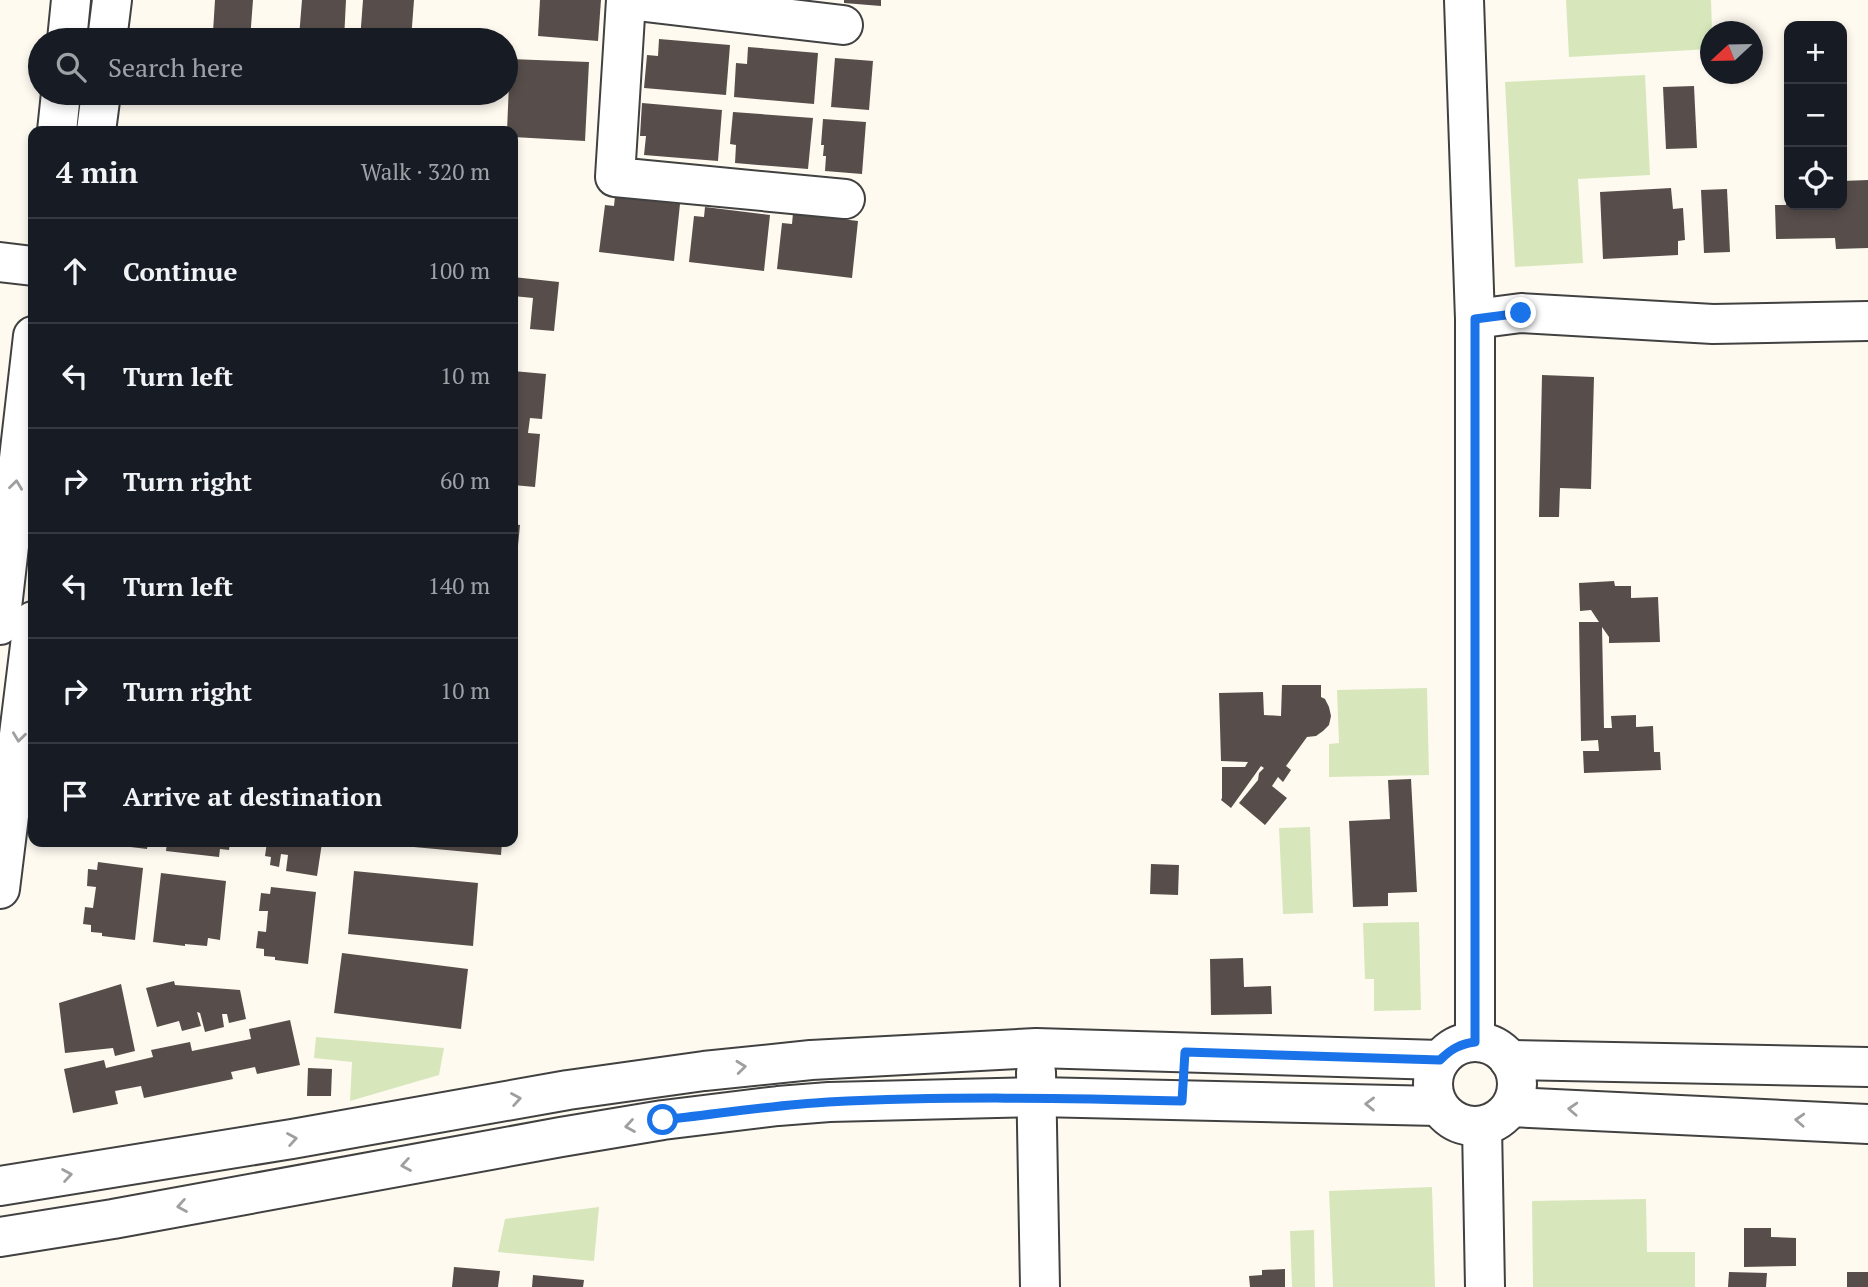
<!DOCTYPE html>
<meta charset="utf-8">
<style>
:root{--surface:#171b24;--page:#20242c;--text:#f1f3f6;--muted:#9ea1a6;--line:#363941}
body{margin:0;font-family:"PT Serif",serif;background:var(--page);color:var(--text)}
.controls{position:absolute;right:21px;top:21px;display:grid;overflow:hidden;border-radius:14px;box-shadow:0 4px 10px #0003}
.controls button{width:63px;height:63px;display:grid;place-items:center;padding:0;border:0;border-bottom:2px solid var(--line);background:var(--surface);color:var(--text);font:35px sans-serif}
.compass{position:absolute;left:1700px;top:21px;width:63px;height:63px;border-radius:50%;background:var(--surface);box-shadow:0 4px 10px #0003;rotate:248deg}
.stop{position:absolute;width:21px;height:21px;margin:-16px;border:5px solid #1a73e8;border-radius:50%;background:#fff}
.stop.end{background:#1a73e8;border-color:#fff;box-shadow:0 2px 7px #0008}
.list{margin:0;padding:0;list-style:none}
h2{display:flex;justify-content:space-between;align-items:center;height:91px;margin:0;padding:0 28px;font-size:30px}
h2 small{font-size:23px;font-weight:400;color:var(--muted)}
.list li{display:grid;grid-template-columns:46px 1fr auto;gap:21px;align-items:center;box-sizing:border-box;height:105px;padding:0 28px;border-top:2px solid var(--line)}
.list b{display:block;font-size:26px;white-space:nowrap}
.list em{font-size:23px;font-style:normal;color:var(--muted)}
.icon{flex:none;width:38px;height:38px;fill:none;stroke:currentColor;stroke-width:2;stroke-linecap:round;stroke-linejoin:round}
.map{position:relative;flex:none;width:1868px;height:1287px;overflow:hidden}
.search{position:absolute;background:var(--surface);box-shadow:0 4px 10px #0003;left:28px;top:28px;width:490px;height:77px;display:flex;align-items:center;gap:18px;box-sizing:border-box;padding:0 24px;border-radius:38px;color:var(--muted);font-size:26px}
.panel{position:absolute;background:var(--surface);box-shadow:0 4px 10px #0003;left:28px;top:126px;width:490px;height:721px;border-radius:14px}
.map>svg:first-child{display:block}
.green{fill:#d7e7bb}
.building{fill:#574e4b}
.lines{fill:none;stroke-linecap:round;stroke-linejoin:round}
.minor-casing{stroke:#414141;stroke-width:42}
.minor{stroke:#fff;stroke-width:38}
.oneway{stroke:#9f9f9f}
.route{stroke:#1a73e8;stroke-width:9}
</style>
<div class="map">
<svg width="1868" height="1287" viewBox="0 0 1868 1287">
<rect width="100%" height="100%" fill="#fefaf0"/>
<g class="green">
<polygon points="1566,0 1711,0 1712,31 1710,32 1710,49 1569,57"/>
<polygon points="1645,75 1650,175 1578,179 1583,263 1515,267 1505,82"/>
<polygon points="1427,688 1429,775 1329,777 1329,744 1339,743 1337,690"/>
<polygon points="1310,827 1313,913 1283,914 1279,828"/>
<polygon points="1419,922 1421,1010 1374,1011 1374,979 1365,979 1363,923"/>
<polygon points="316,1037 444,1048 439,1075 350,1101 352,1062 314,1058"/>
<polygon points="1432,1187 1435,1287 1333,1287 1329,1191"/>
<polygon points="1646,1199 1647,1252 1695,1252 1695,1287 1533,1287 1532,1201"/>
<polygon points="599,1207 594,1261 498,1252 505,1219"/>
<polygon points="1314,1230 1315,1287 1292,1287 1290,1231"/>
</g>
<g class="building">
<polygon points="215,0 253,0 250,40 225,38 225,33 213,32"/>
<polygon points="302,0 346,0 344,40 314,40 314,39 299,37"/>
<polygon points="363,0 414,0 411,40 360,40"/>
<polygon points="540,0 601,0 598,41 538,36"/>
<polygon points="844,0 881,0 881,6 844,3"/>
<polygon points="659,39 730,45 726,95 644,88 647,55 658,56"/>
<polygon points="748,47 818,53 814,104 734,97 736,63 747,64"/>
<polygon points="835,58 873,61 869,110 831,107"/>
<polygon points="510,59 589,62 585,141 513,137 513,131 507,131"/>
<polygon points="1694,86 1697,148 1666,149 1663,87"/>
<polygon points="642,103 722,110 718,161 644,155 646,136 640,136"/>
<polygon points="733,112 813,118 808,169 735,163 736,145 730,144"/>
<polygon points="823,119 866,122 862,174 825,171 826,156 823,156 824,145 821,145"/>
<polygon points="1868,180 1868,248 1836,249 1835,238 1776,239 1775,205 1786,205 1786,183 1789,183 1789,205 1842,205 1842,181"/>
<polygon points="1671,188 1673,209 1683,208 1685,240 1678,241 1678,255 1603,259 1600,192"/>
<polygon points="1727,189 1730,252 1704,253 1701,190"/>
<polygon points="615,196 680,204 674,261 599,252 605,205 614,206"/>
<polygon points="705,207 770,215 764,271 689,262 694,216 704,217"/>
<polygon points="793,213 858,221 852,278 777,269 782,223 792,224"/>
<polygon points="513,277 559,282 554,331 530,329 533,298 513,296"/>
<polygon points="513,371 546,374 542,419 530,418 528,433 540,434 535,487 513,485"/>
<polygon points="1542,375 1594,377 1591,489 1560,488 1559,517 1539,517"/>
<polygon points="513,524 520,525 515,576 513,576"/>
<polygon points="1614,581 1615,586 1631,586 1631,598 1658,597 1660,642 1609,643 1609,637 1602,627 1604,728 1612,728 1611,716 1636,715 1636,727 1653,726 1654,752 1660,752 1661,770 1584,773 1583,751 1599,751 1598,740 1581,741 1579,622 1599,622 1591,610 1580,611 1579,583"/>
<polygon points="1282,685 1321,685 1321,697 1325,699 1329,707 1331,716 1329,725 1323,731 1316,736 1307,737 1286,766 1291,770 1283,782 1278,777 1272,786 1287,798 1265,825 1239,803 1258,780 1259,773 1264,768 1261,766 1231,808 1221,800 1222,798 1222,767 1245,767 1248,762 1221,761 1219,693 1263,692 1264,715 1281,716"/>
<polygon points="1411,779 1417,892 1388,893 1388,906 1353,907 1349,821 1390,819 1388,780"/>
<polygon points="114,842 148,842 147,849 114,845"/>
<polygon points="167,842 230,842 229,850 220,849 219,857 166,851"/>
<polygon points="267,842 310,842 322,843 317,876 286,871 288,855 281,854 279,867 270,865 271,857 265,856"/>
<polygon points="381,842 502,842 501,855 381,844"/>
<polygon points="98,862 143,868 135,940 102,936 102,933 91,932 91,925 83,924 85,907 93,908 96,887 87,886 88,869 97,870"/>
<polygon points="1151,864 1179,865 1178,895 1150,894"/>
<polygon points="354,871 478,883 473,946 348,934"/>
<polygon points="161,873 226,881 220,940 208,938 207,946 185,944 185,946 153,942"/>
<polygon points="271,887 316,892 308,964 275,960 275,957 264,956 264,949 256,948 258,931 266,932 268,911 259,911 261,893 270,894"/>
<polygon points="342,953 468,969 461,1029 334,1013"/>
<polygon points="1243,958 1244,987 1271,986 1272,1014 1211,1015 1210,959"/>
<polygon points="174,981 175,985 240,990 246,1019 229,1023 227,1014 222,1014 224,1027 205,1032 200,1013 197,1012 201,1026 182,1031 179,1021 157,1027 146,988"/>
<polygon points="121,984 135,1051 115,1056 113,1048 65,1053 59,1003"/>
<polygon points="290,1020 300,1065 257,1074 255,1067 231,1072 233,1079 144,1098 141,1086 115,1091 118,1104 73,1113 64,1069 104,1060 106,1068 153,1057 151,1050 190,1042 192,1051 251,1039 249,1029"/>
<polygon points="308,1068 332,1069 331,1096 307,1096"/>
<polygon points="1744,1228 1771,1228 1771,1237 1796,1238 1796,1266 1744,1267"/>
<polygon points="454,1267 500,1271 498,1287 452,1287"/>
<polygon points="1285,1269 1285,1287 1250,1287 1249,1276 1262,1275 1262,1270"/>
<polygon points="1729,1272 1767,1273 1766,1287 1728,1287"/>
<rect x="1847" y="1272" width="21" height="15"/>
<polygon points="533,1275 584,1280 583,1287 532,1287"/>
</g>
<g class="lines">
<g class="minor-casing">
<g id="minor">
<polyline points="626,0 615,177 845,199"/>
<polyline points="628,0 843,25"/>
<polyline points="1464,0 1475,319 1475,1042"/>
<polyline points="67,40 71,0"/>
<polyline points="107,40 112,0"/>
<polyline points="57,131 61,93"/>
<polyline points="96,131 101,93"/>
<polyline points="0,262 33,266"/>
<polyline points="1475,319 1521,313 1713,324 1868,321"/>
<polyline points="0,625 33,336"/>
<polyline points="0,889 33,621"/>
<circle cx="1475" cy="1084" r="42"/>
<polyline points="1509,1060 1868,1067"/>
<polyline points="1036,1072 1040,1287"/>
<polyline points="1511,1107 1868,1124"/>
<polyline points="1482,1126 1485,1287"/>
<polyline points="0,1186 292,1139 568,1090 704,1071 811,1060 1036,1048 1440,1060"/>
<polyline points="0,1237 113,1219 561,1137 663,1120 778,1106 829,1102 1037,1097 1438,1106"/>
</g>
</g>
<use href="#minor" class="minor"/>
</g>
<defs><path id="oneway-chevron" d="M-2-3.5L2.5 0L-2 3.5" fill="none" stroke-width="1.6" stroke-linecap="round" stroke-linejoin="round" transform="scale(1.75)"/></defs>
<g class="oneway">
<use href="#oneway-chevron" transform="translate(16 485) rotate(-83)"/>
<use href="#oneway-chevron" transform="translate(19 737) rotate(97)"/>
<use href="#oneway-chevron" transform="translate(741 1067) rotate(-6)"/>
<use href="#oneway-chevron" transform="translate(516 1099) rotate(-10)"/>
<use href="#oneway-chevron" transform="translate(1370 1104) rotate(-179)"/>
<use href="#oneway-chevron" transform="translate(1573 1109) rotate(-177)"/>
<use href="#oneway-chevron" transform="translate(1800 1120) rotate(-177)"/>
<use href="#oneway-chevron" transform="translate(630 1126) rotate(171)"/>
<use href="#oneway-chevron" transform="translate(292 1139) rotate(-10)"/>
<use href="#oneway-chevron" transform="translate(406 1165) rotate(170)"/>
<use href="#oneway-chevron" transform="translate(67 1175) rotate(-9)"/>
<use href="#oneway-chevron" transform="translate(182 1206) rotate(170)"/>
</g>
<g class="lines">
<path class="route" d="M 663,1120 C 718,1114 773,1105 828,1102 C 946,1096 1064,1098 1182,1101 L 1185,1052 L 1440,1060 C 1451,1049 1460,1044 1475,1042 L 1475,319 L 1521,313"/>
</g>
</svg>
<div class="controls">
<button>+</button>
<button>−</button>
<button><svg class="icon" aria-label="locate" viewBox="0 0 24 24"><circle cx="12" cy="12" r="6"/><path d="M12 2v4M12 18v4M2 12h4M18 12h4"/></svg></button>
</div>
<svg class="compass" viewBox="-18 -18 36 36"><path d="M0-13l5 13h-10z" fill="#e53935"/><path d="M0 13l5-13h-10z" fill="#9ea1a6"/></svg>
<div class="stop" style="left:663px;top:1120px"></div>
<div class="stop end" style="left:1521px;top:313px"></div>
<div class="search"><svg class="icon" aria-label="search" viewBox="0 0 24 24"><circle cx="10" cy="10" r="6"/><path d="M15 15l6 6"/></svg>Search here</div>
<section class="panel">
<h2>4 min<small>Walk · 320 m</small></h2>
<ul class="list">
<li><svg class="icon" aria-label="ahead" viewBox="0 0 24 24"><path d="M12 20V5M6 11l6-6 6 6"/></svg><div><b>Continue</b></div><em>100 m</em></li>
<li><svg class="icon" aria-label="left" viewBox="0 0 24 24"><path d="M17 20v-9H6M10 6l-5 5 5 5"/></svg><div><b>Turn left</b></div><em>10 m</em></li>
<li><svg class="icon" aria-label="right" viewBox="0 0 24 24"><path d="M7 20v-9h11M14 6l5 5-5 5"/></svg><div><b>Turn right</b></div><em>60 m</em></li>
<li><svg class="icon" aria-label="left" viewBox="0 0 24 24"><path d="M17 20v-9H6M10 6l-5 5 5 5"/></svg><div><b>Turn left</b></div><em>140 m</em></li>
<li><svg class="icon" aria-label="right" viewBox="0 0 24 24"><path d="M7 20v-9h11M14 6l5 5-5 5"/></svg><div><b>Turn right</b></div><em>10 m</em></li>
<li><svg class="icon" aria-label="arrive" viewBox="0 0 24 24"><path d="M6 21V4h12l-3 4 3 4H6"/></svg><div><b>Arrive at destination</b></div></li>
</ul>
</section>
</div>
